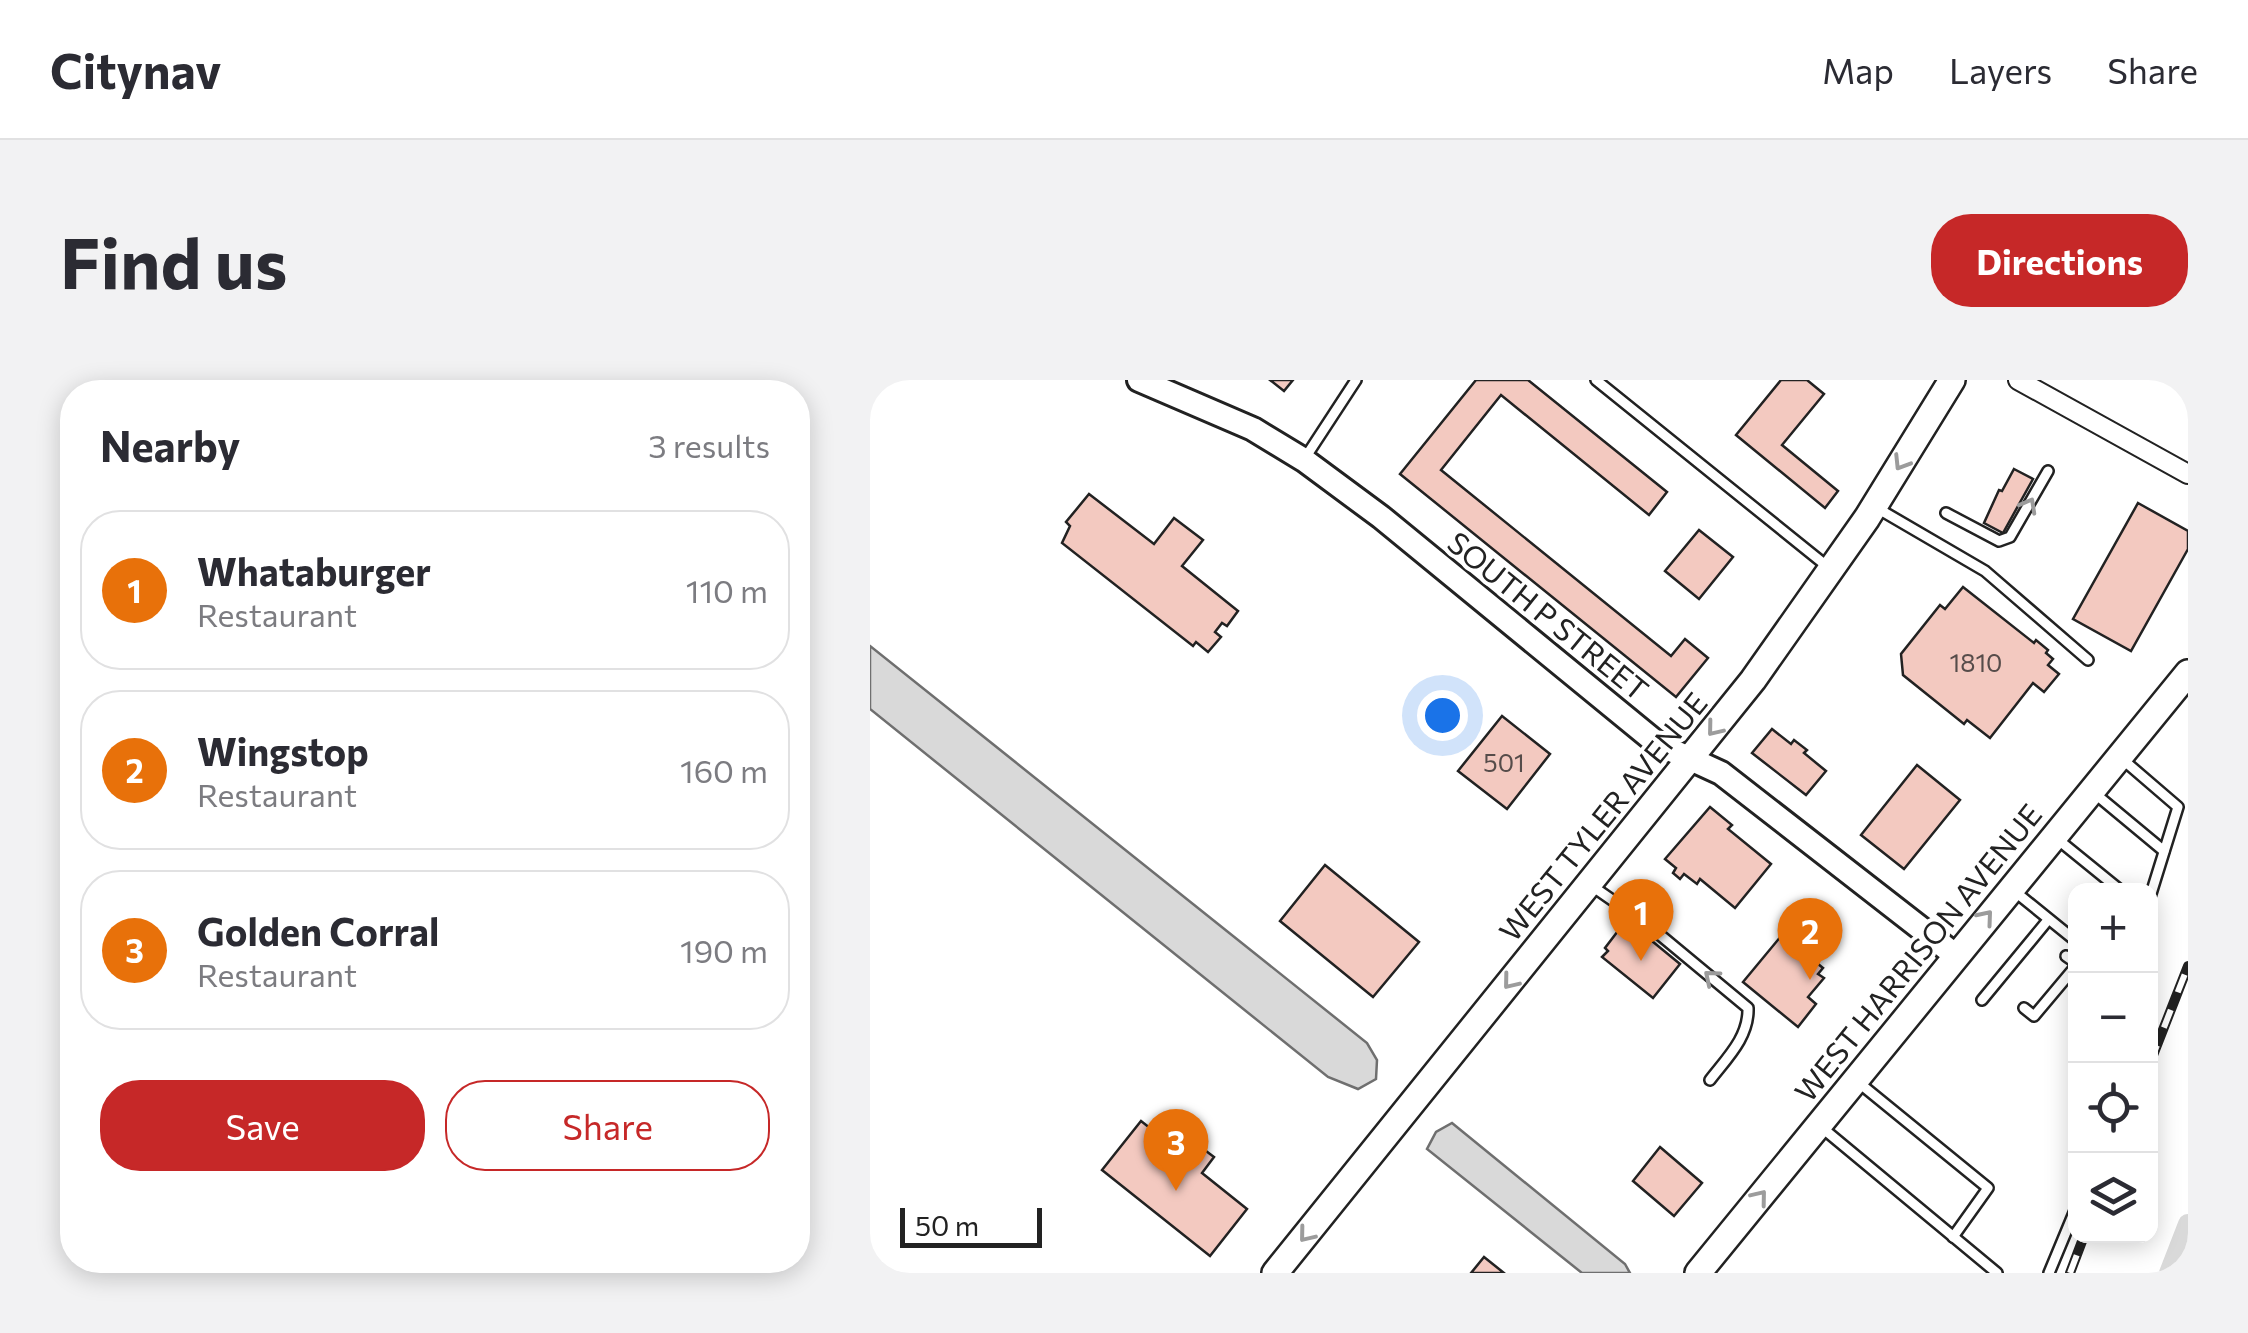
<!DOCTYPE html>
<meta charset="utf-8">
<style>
:root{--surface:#fff;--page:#f2f2f3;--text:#2b2b33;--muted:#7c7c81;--line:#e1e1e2;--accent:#c62828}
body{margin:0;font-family:Commissioner,sans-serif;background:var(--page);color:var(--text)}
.controls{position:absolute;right:30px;bottom:30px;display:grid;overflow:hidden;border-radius:20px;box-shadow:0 5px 25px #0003}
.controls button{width:90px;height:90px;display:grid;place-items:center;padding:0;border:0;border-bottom:2px solid var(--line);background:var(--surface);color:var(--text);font:50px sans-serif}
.scale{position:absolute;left:30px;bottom:25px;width:142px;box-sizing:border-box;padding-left:10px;border:5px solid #222;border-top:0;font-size:28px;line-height:35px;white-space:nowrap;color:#222;-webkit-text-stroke:8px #fff;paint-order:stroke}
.you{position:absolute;left:572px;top:335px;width:35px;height:35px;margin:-25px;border:8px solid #fff;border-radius:50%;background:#1a73e8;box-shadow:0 0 0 15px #1a73e833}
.badge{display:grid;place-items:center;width:65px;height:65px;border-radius:50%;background:var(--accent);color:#fff;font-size:32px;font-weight:700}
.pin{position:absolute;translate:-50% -82px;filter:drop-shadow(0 2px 5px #0008)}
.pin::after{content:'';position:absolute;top:52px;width:35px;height:30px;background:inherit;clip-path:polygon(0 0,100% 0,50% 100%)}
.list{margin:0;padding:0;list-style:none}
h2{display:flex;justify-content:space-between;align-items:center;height:130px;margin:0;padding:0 40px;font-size:42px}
h2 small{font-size:32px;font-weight:400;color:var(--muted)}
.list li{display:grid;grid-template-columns:65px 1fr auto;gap:30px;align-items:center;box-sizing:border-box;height:160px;margin:0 20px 20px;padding:0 20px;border:2px solid var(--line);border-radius:40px}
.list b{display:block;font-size:38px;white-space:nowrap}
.list p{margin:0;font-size:32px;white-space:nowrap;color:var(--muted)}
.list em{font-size:32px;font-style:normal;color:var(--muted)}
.actions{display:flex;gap:20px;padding:30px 40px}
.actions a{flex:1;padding:22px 0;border:2px solid var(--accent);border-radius:40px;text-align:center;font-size:35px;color:var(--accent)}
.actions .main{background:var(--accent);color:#fff}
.icon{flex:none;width:55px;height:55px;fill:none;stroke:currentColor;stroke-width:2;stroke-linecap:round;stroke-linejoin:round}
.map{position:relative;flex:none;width:1318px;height:893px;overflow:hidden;border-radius:40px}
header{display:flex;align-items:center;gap:60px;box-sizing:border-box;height:140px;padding:0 50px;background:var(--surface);border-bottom:2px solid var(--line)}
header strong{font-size:48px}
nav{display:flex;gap:55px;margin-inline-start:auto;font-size:35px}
.intro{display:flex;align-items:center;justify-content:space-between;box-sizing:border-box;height:240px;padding:0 60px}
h1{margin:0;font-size:70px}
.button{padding:25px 45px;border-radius:40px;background:var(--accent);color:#fff;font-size:35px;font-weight:700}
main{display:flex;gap:60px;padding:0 60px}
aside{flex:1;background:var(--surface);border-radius:40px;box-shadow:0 5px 25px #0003}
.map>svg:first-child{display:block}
.water{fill:#d9d9d9;stroke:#6f6f6f;stroke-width:2.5}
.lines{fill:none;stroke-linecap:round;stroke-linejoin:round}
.canal{stroke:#d9d9d9;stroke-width:20}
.building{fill:#f3c9c0;stroke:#222;stroke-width:2.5}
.service-casing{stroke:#222;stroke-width:14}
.minor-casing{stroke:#222;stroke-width:22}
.tertiary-casing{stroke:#222;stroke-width:28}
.secondary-casing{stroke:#222;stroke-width:30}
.service{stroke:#fff;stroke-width:9}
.minor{stroke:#fff;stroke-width:18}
.tertiary{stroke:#fff;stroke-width:22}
.secondary{stroke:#fff;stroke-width:25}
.rail-casing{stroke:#222;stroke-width:10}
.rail{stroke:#fff;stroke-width:6;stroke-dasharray:19;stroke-linecap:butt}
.oneway{stroke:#9c9c9c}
.labels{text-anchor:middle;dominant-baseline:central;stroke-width:8;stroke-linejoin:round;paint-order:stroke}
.number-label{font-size:25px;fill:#564c4a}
.street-label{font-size:30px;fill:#222;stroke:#fff}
</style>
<header>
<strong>Citynav</strong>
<nav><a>Map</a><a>Layers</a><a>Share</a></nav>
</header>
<div class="intro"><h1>Find us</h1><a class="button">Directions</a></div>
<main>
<aside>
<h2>Nearby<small>3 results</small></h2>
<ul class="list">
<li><span class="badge" style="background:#e8710a">1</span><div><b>Whataburger</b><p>Restaurant</p></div><em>110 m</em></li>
<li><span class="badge" style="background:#e8710a">2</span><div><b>Wingstop</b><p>Restaurant</p></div><em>160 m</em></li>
<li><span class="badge" style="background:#e8710a">3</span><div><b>Golden Corral</b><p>Restaurant</p></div><em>190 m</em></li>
</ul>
<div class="actions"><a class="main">Save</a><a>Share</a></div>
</aside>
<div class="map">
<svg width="1318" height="893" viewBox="0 0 1318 893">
<rect width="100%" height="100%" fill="#fff"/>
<g class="water">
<polygon points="0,266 497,663 507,680 506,699 488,709 458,697 0,329"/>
<polygon points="582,743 755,884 760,893 712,893 557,769 566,752"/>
</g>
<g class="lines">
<polyline class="canal" points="1299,893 1318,844"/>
</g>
<g class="building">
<polygon points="400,0 423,0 414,11"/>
<polygon points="606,0 658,0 797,112 779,135 631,15 571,90 801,276 815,259 838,278 806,317 530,94"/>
<polygon points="911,0 937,0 954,14 912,65 968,111 955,128 866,55"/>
<polygon points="1144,89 1163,99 1133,153 1114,143 1129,110 1132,111"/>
<polygon points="219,114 284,164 304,138 333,160 312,186 368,231 357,246 352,243 345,252 351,257 338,272 326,262 323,266 192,163 200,146 196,142"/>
<polygon points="1268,123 1318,151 1318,169 1261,271 1203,239"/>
<polygon points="829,150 863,177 829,219 795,191"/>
<polygon points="1093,207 1164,263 1166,260 1178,270 1176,273 1183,279 1178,285 1189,294 1174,312 1163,303 1120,358 1097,340 1094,344 1033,295 1031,274 1070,225 1075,229"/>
<polygon points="632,336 680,374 637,429 588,391"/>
<polygon points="902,349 921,364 924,360 937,370 934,373 956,391 936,415 882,373"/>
<polygon points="1047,385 1090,420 1034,489 991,455"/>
<polygon points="840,427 862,445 858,449 901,484 865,528 830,499 827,504 814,494 810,499 803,493 806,488 795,479"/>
<polygon points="455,485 549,562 503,617 410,541"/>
<polygon points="760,543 810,584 783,618 732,577 738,571 735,568 751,547 755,550"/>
<polygon points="912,555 953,588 948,594 954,598 938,617 946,624 928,647 873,602"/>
<polygon points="271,741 314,775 324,762 344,777 332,793 377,829 340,876 232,790"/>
<polygon points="790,767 832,803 804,836 763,801"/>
<polygon points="614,877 634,893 601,893"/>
</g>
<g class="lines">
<g class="service-casing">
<g id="service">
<polyline points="726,0 958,187"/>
<polyline points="435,78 486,0"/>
<polyline points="1007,128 1115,191 1218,280"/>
<polyline points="1076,133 1129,161 1140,157 1178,91"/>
<polyline points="1251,378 1308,427 1280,517"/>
<polyline points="1223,412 1294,471"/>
<polyline points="1186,458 1250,510"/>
<path d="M 722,506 L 778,545 L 878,628 C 879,657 857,678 840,700"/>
<polyline points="1143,510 1206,561"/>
<polyline points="1196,576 1206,583"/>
<polyline points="1112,620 1178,540"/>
<polyline points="1154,628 1164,636 1206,586"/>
<polyline points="988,702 1118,808 1083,857"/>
<polyline points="950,746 1127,893"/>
<polyline points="1179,893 1206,828"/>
</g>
</g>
<g class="minor-casing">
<polyline id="minor" points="1148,0 1318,94"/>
</g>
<g class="tertiary-casing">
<polyline id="tertiary" points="269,0 383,49 434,80 511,137 788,364 851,393 1085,575"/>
</g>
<g class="secondary-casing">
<g id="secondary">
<polyline points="405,893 883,300 997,138 1082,0"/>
<polyline points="828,893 1318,293"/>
</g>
</g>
<use href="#service" class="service"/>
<use href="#minor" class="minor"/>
<use href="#tertiary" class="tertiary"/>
<use href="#secondary" class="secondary"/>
<g class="rail-casing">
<g id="rail">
<polyline points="1280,683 1318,586"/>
<polyline points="1200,893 1214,856"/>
</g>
</g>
<use href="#rail" class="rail"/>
</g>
<defs><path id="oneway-chevron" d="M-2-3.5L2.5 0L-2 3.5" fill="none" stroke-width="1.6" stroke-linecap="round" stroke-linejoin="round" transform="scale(2.5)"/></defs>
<g class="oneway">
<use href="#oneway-chevron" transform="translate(1031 83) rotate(122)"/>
<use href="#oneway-chevron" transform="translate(1159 125) rotate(-61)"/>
<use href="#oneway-chevron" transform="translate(844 349) rotate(129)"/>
<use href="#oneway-chevron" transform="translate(1116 537) rotate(-50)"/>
<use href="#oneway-chevron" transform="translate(841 597) rotate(-140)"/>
<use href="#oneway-chevron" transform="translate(640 602) rotate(129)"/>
<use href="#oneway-chevron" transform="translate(890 817) rotate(-51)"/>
<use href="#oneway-chevron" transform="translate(436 855) rotate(129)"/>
</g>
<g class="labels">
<g class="number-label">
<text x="1106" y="282">1810</text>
<text x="634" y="382">501</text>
</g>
<g class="street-label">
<text transform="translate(679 235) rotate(39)">SOUTH P STREET</text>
<text transform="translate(732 436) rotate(-51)">WEST TYLER AVENUE</text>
<text transform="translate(1047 572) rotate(-51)">WEST HARRISON AVENUE</text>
</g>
</g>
</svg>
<div class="controls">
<button>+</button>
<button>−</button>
<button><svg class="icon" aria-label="locate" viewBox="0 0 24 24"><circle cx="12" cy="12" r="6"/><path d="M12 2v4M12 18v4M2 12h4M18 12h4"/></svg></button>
<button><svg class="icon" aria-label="layers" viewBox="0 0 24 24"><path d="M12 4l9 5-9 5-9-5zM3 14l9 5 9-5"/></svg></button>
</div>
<div class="scale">50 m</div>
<div class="you"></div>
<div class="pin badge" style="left:771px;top:581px;background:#e8710a">1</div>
<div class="pin badge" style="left:940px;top:600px;background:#e8710a">2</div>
<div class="pin badge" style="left:306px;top:811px;background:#e8710a">3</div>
</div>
</main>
